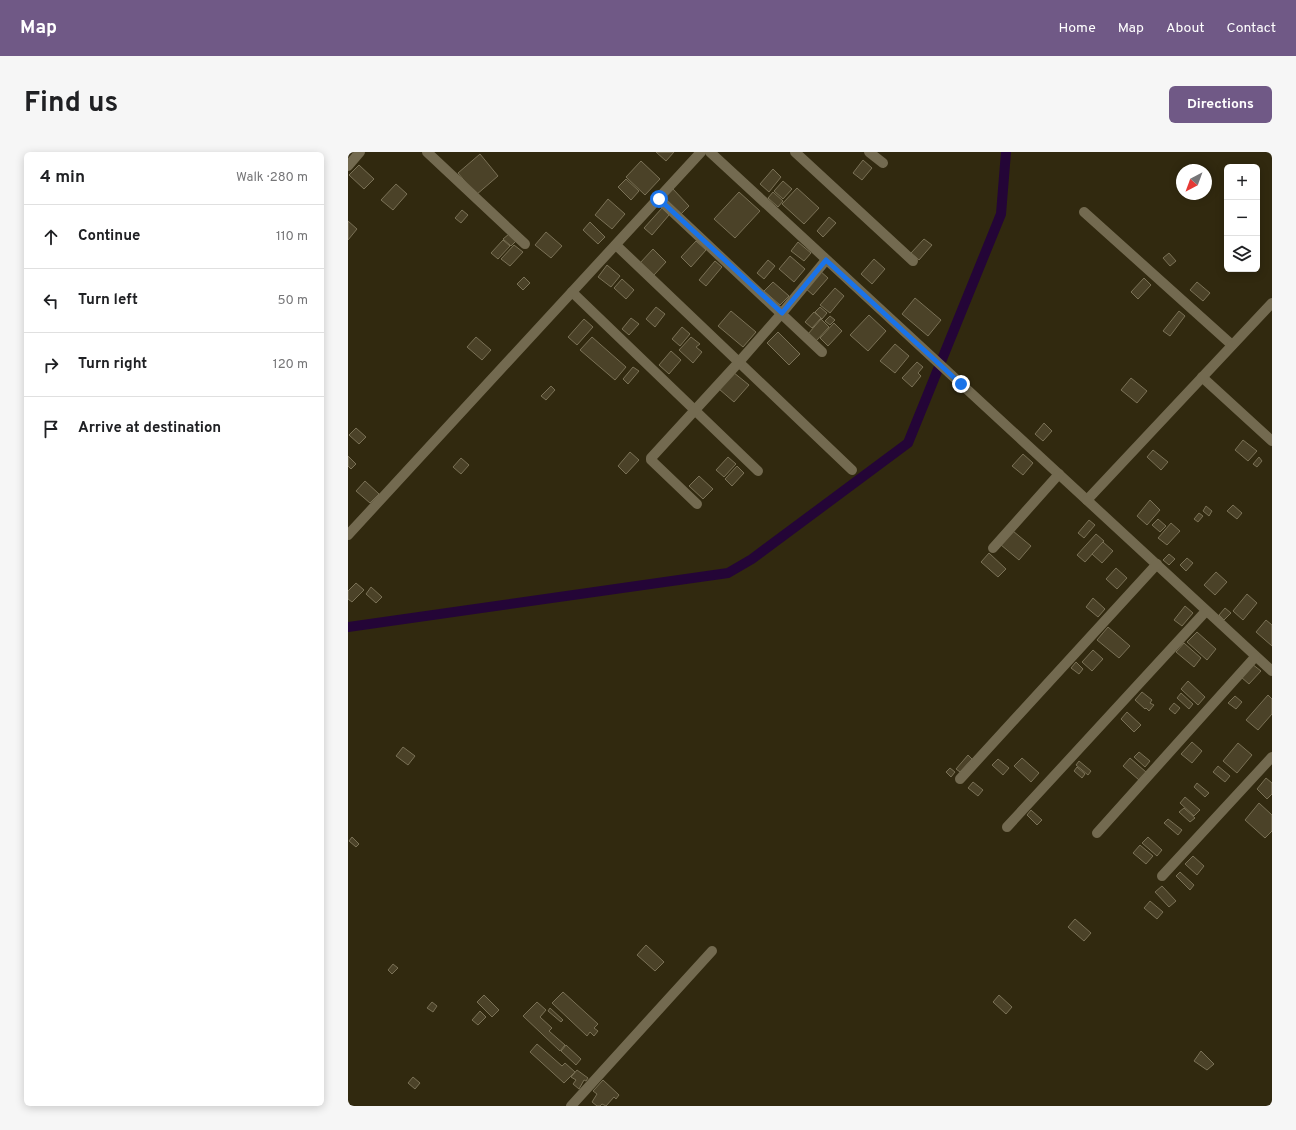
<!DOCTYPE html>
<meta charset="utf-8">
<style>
:root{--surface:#fff;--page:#f6f6f6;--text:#202124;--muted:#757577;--line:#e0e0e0;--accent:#705986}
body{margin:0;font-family:Overpass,sans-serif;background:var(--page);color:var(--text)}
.controls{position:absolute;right:12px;top:12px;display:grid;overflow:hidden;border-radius:6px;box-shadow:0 2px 10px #0003}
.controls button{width:36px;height:36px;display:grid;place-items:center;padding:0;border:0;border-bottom:1px solid var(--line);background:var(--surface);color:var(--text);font:20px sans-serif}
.compass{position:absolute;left:828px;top:12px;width:36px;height:36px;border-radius:50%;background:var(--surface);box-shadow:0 2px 10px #0003;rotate:221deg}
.stop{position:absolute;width:12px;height:12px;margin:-9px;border:3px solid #1a73e8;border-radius:50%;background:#fff}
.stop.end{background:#1a73e8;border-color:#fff;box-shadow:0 1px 4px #0008}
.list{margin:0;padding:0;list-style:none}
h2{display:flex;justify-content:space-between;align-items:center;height:52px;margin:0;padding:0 16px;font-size:17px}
h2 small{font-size:13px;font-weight:400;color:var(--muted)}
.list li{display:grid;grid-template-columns:26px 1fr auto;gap:12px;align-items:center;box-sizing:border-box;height:64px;padding:0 16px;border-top:1px solid var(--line)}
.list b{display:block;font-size:15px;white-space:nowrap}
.list em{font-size:13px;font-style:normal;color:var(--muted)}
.icon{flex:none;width:22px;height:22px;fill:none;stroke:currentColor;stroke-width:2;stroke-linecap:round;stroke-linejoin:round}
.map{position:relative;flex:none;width:924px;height:954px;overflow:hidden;border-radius:6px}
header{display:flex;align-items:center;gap:24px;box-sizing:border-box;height:56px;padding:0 20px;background:var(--accent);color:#fff}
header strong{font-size:19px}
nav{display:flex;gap:22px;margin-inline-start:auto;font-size:14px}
.intro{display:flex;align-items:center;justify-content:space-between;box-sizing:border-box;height:96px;padding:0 24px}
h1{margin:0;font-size:28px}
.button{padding:10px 18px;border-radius:6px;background:var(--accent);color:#fff;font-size:14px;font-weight:700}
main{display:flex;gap:24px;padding:0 24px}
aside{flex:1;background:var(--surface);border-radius:6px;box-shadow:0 2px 10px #0003}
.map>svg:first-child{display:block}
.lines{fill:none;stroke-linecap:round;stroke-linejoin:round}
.canal{stroke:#240537;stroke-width:10}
.building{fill:#4b4228;stroke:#7a7156}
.minor{stroke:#736a50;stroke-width:10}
.route{stroke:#1a73e8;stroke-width:5}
</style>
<header>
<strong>Map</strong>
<nav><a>Home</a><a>Map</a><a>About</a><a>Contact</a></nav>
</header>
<div class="intro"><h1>Find us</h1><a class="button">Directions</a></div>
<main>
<aside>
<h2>4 min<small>Walk · 280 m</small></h2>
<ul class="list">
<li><svg class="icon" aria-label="ahead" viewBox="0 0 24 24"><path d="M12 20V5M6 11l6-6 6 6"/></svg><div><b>Continue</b></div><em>110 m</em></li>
<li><svg class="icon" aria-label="left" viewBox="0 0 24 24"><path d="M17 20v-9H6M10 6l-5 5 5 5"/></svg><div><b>Turn left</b></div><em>50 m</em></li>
<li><svg class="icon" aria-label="right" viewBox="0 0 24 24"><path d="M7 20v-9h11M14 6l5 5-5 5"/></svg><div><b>Turn right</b></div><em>120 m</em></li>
<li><svg class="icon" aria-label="arrive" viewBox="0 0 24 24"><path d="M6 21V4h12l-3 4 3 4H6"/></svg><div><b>Arrive at destination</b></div></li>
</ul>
</aside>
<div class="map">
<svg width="924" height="954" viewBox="0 0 924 954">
<rect width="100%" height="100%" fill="#31290f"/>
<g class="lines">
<polyline class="canal" points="0,475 380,421 404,407 560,291 653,62 658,0"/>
</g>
<g class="building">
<polygon points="308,0 326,0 318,9"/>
<polygon points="132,2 150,24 128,43 110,21"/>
<polygon points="515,8 524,16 514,28 505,21"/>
<polygon points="293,9 312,27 297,43 278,25"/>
<polygon points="11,13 26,27 16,37 1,23"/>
<polygon points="425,17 433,25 421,40 412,32"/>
<polygon points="278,27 291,39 283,48 270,35"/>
<polygon points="435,29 444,37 435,47 426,39"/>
<polygon points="48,32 59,42 45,58 33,48"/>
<polygon points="324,36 341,54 332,63 315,44"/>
<polygon points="449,36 471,56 456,72 434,52"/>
<polygon points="391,40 412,59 387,86 366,67"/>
<polygon points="425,40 435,49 430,55 420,46"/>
<polygon points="260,47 277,62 264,77 247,63"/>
<polygon points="314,56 321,63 304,83 296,76"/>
<polygon points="114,58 120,63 113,71 107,66"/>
<polygon points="481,65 488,71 475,85 469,79"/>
<polygon points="0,69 9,77 0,88"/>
<polygon points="242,70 257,85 250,92 235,78"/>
<polygon points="198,80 214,94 203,106 187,93"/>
<polygon points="161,82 168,89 163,94 155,87"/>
<polygon points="576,87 584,93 571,108 563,101"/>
<polygon points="155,88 162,94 150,107 143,101"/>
<polygon points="348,89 358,98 343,115 333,105"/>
<polygon points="450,90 463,101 456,109 443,99"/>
<polygon points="166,93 175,100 162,114 153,107"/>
<polygon points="305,97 318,110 306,123 292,111"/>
<polygon points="821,101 828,109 822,114 815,106"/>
<polygon points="442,104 457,117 446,130 431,117"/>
<polygon points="526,107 537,117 524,132 513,122"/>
<polygon points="420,108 427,114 416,127 409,121"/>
<polygon points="367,109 374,115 358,134 351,128"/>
<polygon points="259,113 272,124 263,135 250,125"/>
<polygon points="471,118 480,126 465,143 456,135"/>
<polygon points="176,125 182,131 175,138 169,132"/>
<polygon points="796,126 803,133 790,147 783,140"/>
<polygon points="274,127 286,138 278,147 266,136"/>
<polygon points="425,130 441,144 432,153 416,139"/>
<polygon points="849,130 862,141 855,149 842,138"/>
<polygon points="487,136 496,144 482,161 472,153"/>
<polygon points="567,146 593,168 580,184 554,162"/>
<polygon points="308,155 317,162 307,175 298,167"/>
<polygon points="472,155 479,161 474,167 467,160"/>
<polygon points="383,159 408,180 395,195 370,174"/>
<polygon points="831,159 837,164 822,184 815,179"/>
<polygon points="466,160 473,166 464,176 457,170"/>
<polygon points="521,163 538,179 520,199 502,183"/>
<polygon points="482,164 487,168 482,173 477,169"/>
<polygon points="283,166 291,172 281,183 274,177"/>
<polygon points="236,167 245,175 229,193 220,185"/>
<polygon points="473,167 481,175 468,189 460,182"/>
<polygon points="486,171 494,179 480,194 472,186"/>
<polygon points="334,175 342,182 332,194 324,187"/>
<polygon points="430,180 452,202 441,213 419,191"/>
<polygon points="128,185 143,198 134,208 119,195"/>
<polygon points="244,185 278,215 267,228 232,198"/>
<polygon points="343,185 352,192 348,195 354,200 345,211 331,198"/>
<polygon points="547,192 561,204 547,221 532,209"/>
<polygon points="323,199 333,208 321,222 311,213"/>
<polygon points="569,210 575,215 570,221 573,224 564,235 554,226"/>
<polygon points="285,215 291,219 280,232 275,227"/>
<polygon points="385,220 401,233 386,250 371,237"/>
<polygon points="783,226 799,239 789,251 773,238"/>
<polygon points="203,234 207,238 198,248 193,244"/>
<polygon points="696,271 704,279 695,289 687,282"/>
<polygon points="8,276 18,285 11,292 1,283"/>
<polygon points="895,288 909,299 900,309 887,298"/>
<polygon points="805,298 820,310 813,318 799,305"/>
<polygon points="282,300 291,308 278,322 270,314"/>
<polygon points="675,302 685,311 675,323 664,314"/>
<polygon points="0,304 8,312 3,317 0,314"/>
<polygon points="380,305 388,312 376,325 368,318"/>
<polygon points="911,305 914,309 909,315 905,312"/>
<polygon points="113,306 121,313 113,322 105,315"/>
<polygon points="389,314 396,321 384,334 377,327"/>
<polygon points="351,324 365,337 355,347 341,334"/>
<polygon points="17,329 31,342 22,351 8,339"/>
<polygon points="802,348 812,358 799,373 789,364"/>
<polygon points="885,353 894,361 889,367 879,359"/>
<polygon points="858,354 864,359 861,364 855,359"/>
<polygon points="851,361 855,364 850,370 846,367"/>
<polygon points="810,367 818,374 812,380 804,373"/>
<polygon points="741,368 747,373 736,386 730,381"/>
<polygon points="823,371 832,379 819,393 810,386"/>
<polygon points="665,379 683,394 671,408 653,393"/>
<polygon points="748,382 756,389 737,410 729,403"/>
<polygon points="755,390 765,399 754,411 744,402"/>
<polygon points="641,401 658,417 650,425 633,410"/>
<polygon points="821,402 827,407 821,413 815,408"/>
<polygon points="839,406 845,411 838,419 832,413"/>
<polygon points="768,416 779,426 769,437 758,427"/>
<polygon points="868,420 879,430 867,443 856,433"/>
<polygon points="8,431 16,438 4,450 0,447 0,439"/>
<polygon points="23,435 34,445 28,451 18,442"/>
<polygon points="899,442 909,451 895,468 885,459"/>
<polygon points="745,446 757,457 750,465 738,455"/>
<polygon points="837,454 845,461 834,474 826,468"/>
<polygon points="877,456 883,461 876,468 871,463"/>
<polygon points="918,468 924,473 924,494 908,480"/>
<polygon points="760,475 782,494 771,506 749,488"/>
<polygon points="849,480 868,497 859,508 839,490"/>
<polygon points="836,491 853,506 846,515 828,500"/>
<polygon points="745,498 755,507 744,519 734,510"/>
<polygon points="728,510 735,517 731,522 723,516"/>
<polygon points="904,512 913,519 901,532 893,525"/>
<polygon points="840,529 857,545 850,553 833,537"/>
<polygon points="794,540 804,548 802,551 806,553 801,559 798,556 797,557 787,548"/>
<polygon points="833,541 845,552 841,557 829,546"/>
<polygon points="920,543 924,547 924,562 910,578 898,568"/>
<polygon points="887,544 894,550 888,557 880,551"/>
<polygon points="826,551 832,556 827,562 821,557"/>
<polygon points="779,560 793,573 786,580 773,567"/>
<polygon points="844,590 854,599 844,611 833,602"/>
<polygon points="890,591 904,603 889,621 875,609"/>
<polygon points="55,595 67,604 60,613 48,604"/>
<polygon points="791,600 802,609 797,615 786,605"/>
<polygon points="620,603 624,607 612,620 608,617"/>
<polygon points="674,606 691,621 683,630 666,614"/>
<polygon points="782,606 798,620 791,628 775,614"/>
<polygon points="650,607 661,616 655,623 644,613"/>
<polygon points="731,609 743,619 740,623 728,613"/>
<polygon points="870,614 882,624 877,630 865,620"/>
<polygon points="729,615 737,622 734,626 726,619"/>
<polygon points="602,616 607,620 603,625 598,620"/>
<polygon points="918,626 924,631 924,642 919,647 909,637"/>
<polygon points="625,630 635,638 630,644 620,636"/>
<polygon points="849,631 861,641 857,645 846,635"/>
<polygon points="837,645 852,658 846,664 832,651"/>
<polygon points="911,651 924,663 924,679 917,686 897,668"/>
<polygon points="836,656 847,666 842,670 831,660"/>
<polygon points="683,658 694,668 689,673 679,663"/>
<polygon points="820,667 834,678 830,683 816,671"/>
<polygon points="4,685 11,692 8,695 1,689"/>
<polygon points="800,685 814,698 809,704 794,691"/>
<polygon points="792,693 805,704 798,712 785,701"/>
<polygon points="845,704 856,714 849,723 837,712"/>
<polygon points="832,720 846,733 842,738 828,724"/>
<polygon points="814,734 828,749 821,755 807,740"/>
<polygon points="802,749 815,760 809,767 796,756"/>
<polygon points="727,767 743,781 736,789 720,775"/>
<polygon points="298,793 316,810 307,819 289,803"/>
<polygon points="45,812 50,816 44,822 40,818"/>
<polygon points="215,840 250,872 246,876 250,879 246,884 242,880 239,884 204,851"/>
<polygon points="136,843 151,858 144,865 129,850"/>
<polygon points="651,843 664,855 658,862 645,850"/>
<polygon points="84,850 89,854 85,860 79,856"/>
<polygon points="189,850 198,858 192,865 204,876 201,879 217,893 212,899 175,864"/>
<polygon points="202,856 215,868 213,870 200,859"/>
<polygon points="132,859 138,865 130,873 124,868"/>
<polygon points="189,892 214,914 217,911 227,920 216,931 182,900"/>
<polygon points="218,893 233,907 228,913 213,899"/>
<polygon points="853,899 866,912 859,918 846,909"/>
<polygon points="229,918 240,926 238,929 236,928 231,937 225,932 228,928 223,925"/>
<polygon points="65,925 72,931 67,937 60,931"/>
<polygon points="255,928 271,943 268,947 266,945 258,954 254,952 252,954 249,954 244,950 249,942 245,939"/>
</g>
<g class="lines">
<g class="minor">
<polyline points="79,0 177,92"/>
<polyline points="362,0 924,519"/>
<polyline points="447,0 565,109"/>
<polyline points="521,0 535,11"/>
<polyline points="0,14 12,0"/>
<polyline points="311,47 474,200"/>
<polyline points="736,60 884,193"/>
<polyline points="268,93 504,318"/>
<polyline points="224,140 410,319"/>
<polyline points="854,225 924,289"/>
<polyline points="739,348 924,151"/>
<polyline points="349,352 303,308 303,306 391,210 434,161 478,108"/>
<polyline points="0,383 353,0"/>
<polyline points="645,396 711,322"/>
<polyline points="612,627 809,412"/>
<polyline points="659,675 858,459"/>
<polyline points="749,681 907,505"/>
<polyline points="814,724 924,605"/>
<polyline points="223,954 364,799"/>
</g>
</g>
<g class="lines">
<polyline class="route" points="311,47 434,161 478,108 613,232"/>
</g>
</svg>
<div class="controls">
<button>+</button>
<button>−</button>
<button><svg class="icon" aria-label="layers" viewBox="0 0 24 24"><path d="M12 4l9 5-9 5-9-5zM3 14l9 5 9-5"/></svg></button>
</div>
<svg class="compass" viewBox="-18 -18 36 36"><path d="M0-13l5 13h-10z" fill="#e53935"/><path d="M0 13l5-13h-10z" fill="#757577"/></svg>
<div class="stop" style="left:311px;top:47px"></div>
<div class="stop end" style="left:613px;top:232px"></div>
</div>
</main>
